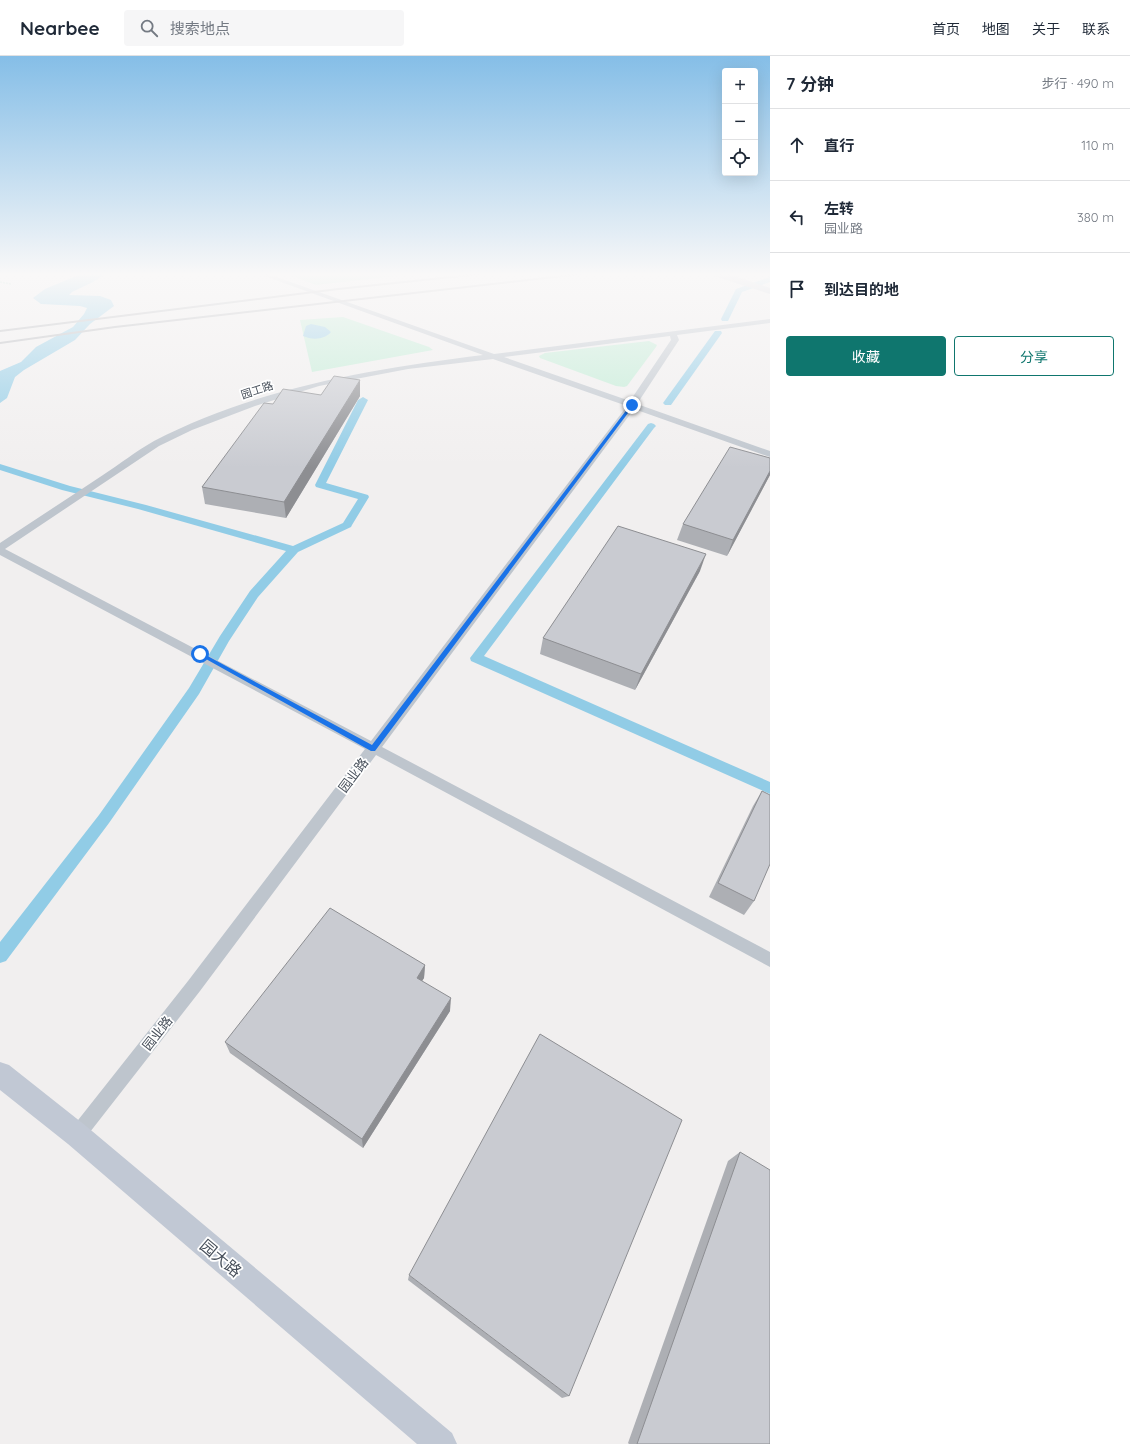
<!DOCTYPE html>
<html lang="zh">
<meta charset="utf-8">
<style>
:root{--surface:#fff;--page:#f6f6f7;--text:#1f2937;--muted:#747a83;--line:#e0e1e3;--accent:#0f766e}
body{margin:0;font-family:Quicksand,"Noto Sans SC",sans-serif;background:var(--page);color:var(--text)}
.controls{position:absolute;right:12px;top:12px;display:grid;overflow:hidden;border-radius:4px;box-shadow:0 4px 16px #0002}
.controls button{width:36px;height:36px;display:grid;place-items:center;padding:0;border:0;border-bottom:1px solid var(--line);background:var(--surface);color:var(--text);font:20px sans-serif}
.stop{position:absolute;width:12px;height:12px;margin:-9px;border:3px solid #1a73e8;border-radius:50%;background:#fff}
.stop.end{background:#1a73e8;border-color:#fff;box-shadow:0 1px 4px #0008}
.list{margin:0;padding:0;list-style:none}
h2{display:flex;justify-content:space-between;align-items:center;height:52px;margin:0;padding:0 16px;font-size:17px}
h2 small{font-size:13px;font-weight:400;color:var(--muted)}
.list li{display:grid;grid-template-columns:26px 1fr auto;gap:12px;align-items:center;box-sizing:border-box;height:72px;padding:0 16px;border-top:1px solid var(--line)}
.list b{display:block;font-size:15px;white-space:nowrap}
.list p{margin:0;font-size:13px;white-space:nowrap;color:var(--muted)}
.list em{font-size:13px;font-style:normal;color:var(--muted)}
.actions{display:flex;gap:8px;padding:12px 16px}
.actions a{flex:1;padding:9px 0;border:1px solid var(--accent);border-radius:4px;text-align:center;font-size:14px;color:var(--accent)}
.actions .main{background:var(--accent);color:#fff}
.icon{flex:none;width:22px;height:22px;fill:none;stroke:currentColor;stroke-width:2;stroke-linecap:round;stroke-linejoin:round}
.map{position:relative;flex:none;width:770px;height:1388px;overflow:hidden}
header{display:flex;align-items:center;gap:24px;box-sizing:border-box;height:56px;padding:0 20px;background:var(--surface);border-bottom:1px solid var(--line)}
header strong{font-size:19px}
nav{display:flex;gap:22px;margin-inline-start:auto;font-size:14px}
.search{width:280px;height:36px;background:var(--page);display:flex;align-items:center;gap:10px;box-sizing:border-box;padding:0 14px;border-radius:4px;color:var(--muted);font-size:15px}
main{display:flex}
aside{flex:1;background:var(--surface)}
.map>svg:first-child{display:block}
.green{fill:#c0ecd5}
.water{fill:#91cce6}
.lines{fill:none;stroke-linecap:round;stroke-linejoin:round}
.canal{fill:#91cce6;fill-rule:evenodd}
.path{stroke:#7bc7a9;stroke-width:1.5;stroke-dasharray:2 1;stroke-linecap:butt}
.street{fill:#bec5cd;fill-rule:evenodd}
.secondary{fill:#c1c8d4;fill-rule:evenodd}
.rail{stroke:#b2b4b9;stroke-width:2}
.wall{fill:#adafb4}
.shaded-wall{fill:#8d8e92}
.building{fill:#c9cbd1;stroke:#8d8e92}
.route{fill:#1a73e8}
.labels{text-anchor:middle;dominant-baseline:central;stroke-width:3.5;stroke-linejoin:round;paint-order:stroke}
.far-street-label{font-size:11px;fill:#48505b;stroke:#fff}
.street-label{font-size:13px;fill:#48505b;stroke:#fff}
.near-street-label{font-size:16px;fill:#48505b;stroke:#fff}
</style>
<header>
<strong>Nearbee</strong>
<div class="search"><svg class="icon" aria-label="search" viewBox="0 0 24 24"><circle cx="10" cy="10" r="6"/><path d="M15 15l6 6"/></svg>搜索地点</div>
<nav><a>首页</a><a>地图</a><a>关于</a><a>联系</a></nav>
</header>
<main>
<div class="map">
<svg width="770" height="1388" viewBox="0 0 770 1388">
<rect width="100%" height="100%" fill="#f1efef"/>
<g class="green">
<polygon points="294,218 317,220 339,218 413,218 316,229 290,219"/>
<polygon points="343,261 429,291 433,294 312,316 300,264"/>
<polygon points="649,285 657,289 656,291 627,330 624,331 616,330 540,302 539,300 545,297"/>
</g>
<g class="water">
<polygon points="81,218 105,218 93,226 72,236 69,239 100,240 111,244 114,250 90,268 75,284 24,314 15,321 7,342 0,347 0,315 21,306 36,291 73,271 84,258 87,252 80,250 41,248 33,242 45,233"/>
<path d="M 311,268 L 325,271 L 331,276 C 324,284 312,284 303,280 L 306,270 Z"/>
</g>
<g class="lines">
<g class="canal">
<polygon points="770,221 770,226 742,236 728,265 722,265 721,263 736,233"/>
<polygon points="715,275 721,275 722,277 671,349 665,349 663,347"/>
<polygon points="363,341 368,344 326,427 368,439 369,441 352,469 351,471 298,496 258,541 229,585 199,638 109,767 6,905 0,907 0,886 99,759 189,632 220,580 250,535 286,495 138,453 62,434 0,414 0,408 70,430 146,449 293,490 343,467 358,443 316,431 315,429 358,344"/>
<polygon points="651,367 654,368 656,370 654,372 484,600 770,726 770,738 471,605 470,602 648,368"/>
</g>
<polyline class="path" points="0,226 11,228"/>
<path class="street" d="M 259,218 L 268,218 L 494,298 L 770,263 L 770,267 L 677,279 L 679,284 L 637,348 L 770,395 L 770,401 L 634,353 L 382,691 L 770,896 L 770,911 L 376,699 L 200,935 L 83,1085 L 77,1088 L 71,1085 L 68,1079 L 71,1073 L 188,925 L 365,693 L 0,499 L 0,487 C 34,464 69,442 103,419 C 120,408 136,395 154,385 C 256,332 371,313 483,299 ZM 670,280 L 671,284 L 630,345 L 504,301 ZM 493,303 L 627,350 L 371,685 L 5,493 L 159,390 L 192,374 L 255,350 L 319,330 L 408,313 Z"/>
<g class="secondary">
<polygon points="713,218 728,218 770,232 770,238 714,220"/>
<polygon points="0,1006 9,1009 86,1070 452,1377 457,1388 417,1388 68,1088 0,1034"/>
</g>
<g class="rail">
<polyline points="0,275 338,233 480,218"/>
<polyline points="0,287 115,271 580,218"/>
</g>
</g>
<g class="wall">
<polygon points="321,339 360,340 286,462 205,448 202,431 273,348"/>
<polygon points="770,402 770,419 727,500 677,484 683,468"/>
<polygon points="700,515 635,634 540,598 543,582"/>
<polygon points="762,735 754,845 744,859 709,841 753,750"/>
<polygon points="425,909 424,922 422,925 450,955 363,1092 230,997 225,986"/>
<polygon points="740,1096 770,1388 629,1388 628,1387 728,1105"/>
<polygon points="409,1219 569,1340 562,1342 408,1224"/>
</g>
<g class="shaded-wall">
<polygon points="360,324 360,340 286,462 284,446"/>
<polygon points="770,415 770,419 727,500 733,484"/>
<polygon points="706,498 700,515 635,634 641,618"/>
<polygon points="425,909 424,922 416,934 417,922"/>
<polygon points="451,942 450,955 363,1092 362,1083"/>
</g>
<g class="building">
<polygon points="334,320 360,324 284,446 202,431 264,347 273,348 283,333 321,339"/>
<polygon points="730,391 770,402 770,415 733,484 683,468"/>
<polygon points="618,470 706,498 641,618 543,582"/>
<polygon points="762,735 770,739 770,808 754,845 718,827"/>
<polygon points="330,852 425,909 417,922 451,942 362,1083 225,986"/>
<polygon points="540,978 682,1064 569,1340 409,1219"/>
<polygon points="740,1096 770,1114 770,1388 637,1388"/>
</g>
<linearGradient id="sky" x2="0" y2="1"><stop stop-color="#85bee7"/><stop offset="0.53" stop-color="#f9f8f8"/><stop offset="1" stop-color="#f9f8f8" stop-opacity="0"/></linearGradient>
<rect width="770" height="412" fill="url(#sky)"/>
<polygon class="route" points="631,348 634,349 375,695 371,695 197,598 202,597 372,689"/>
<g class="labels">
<g class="far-street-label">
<text transform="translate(257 334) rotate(-18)">园工路</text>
</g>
<g class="street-label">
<text transform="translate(353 719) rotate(-53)">园业路</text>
<text transform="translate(157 977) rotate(-52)">园业路</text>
</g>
<g class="near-street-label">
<text transform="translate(221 1202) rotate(40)">园大路</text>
</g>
</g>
</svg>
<div class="controls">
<button>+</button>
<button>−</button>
<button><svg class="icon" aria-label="locate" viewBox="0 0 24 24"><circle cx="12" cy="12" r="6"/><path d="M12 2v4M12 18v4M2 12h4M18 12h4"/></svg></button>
</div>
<div class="stop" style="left:200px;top:598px"></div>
<div class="stop end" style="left:632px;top:349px"></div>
</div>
<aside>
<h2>7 分钟<small>步行 · 490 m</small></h2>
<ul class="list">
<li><svg class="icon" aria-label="ahead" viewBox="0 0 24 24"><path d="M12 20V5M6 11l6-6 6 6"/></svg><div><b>直行</b></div><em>110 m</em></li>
<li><svg class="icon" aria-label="left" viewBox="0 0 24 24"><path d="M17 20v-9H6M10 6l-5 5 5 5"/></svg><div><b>左转</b><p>园业路</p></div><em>380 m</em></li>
<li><svg class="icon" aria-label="arrive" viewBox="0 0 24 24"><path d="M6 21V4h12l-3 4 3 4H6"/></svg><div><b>到达目的地</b></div></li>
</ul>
<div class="actions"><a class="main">收藏</a><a>分享</a></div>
</aside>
</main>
